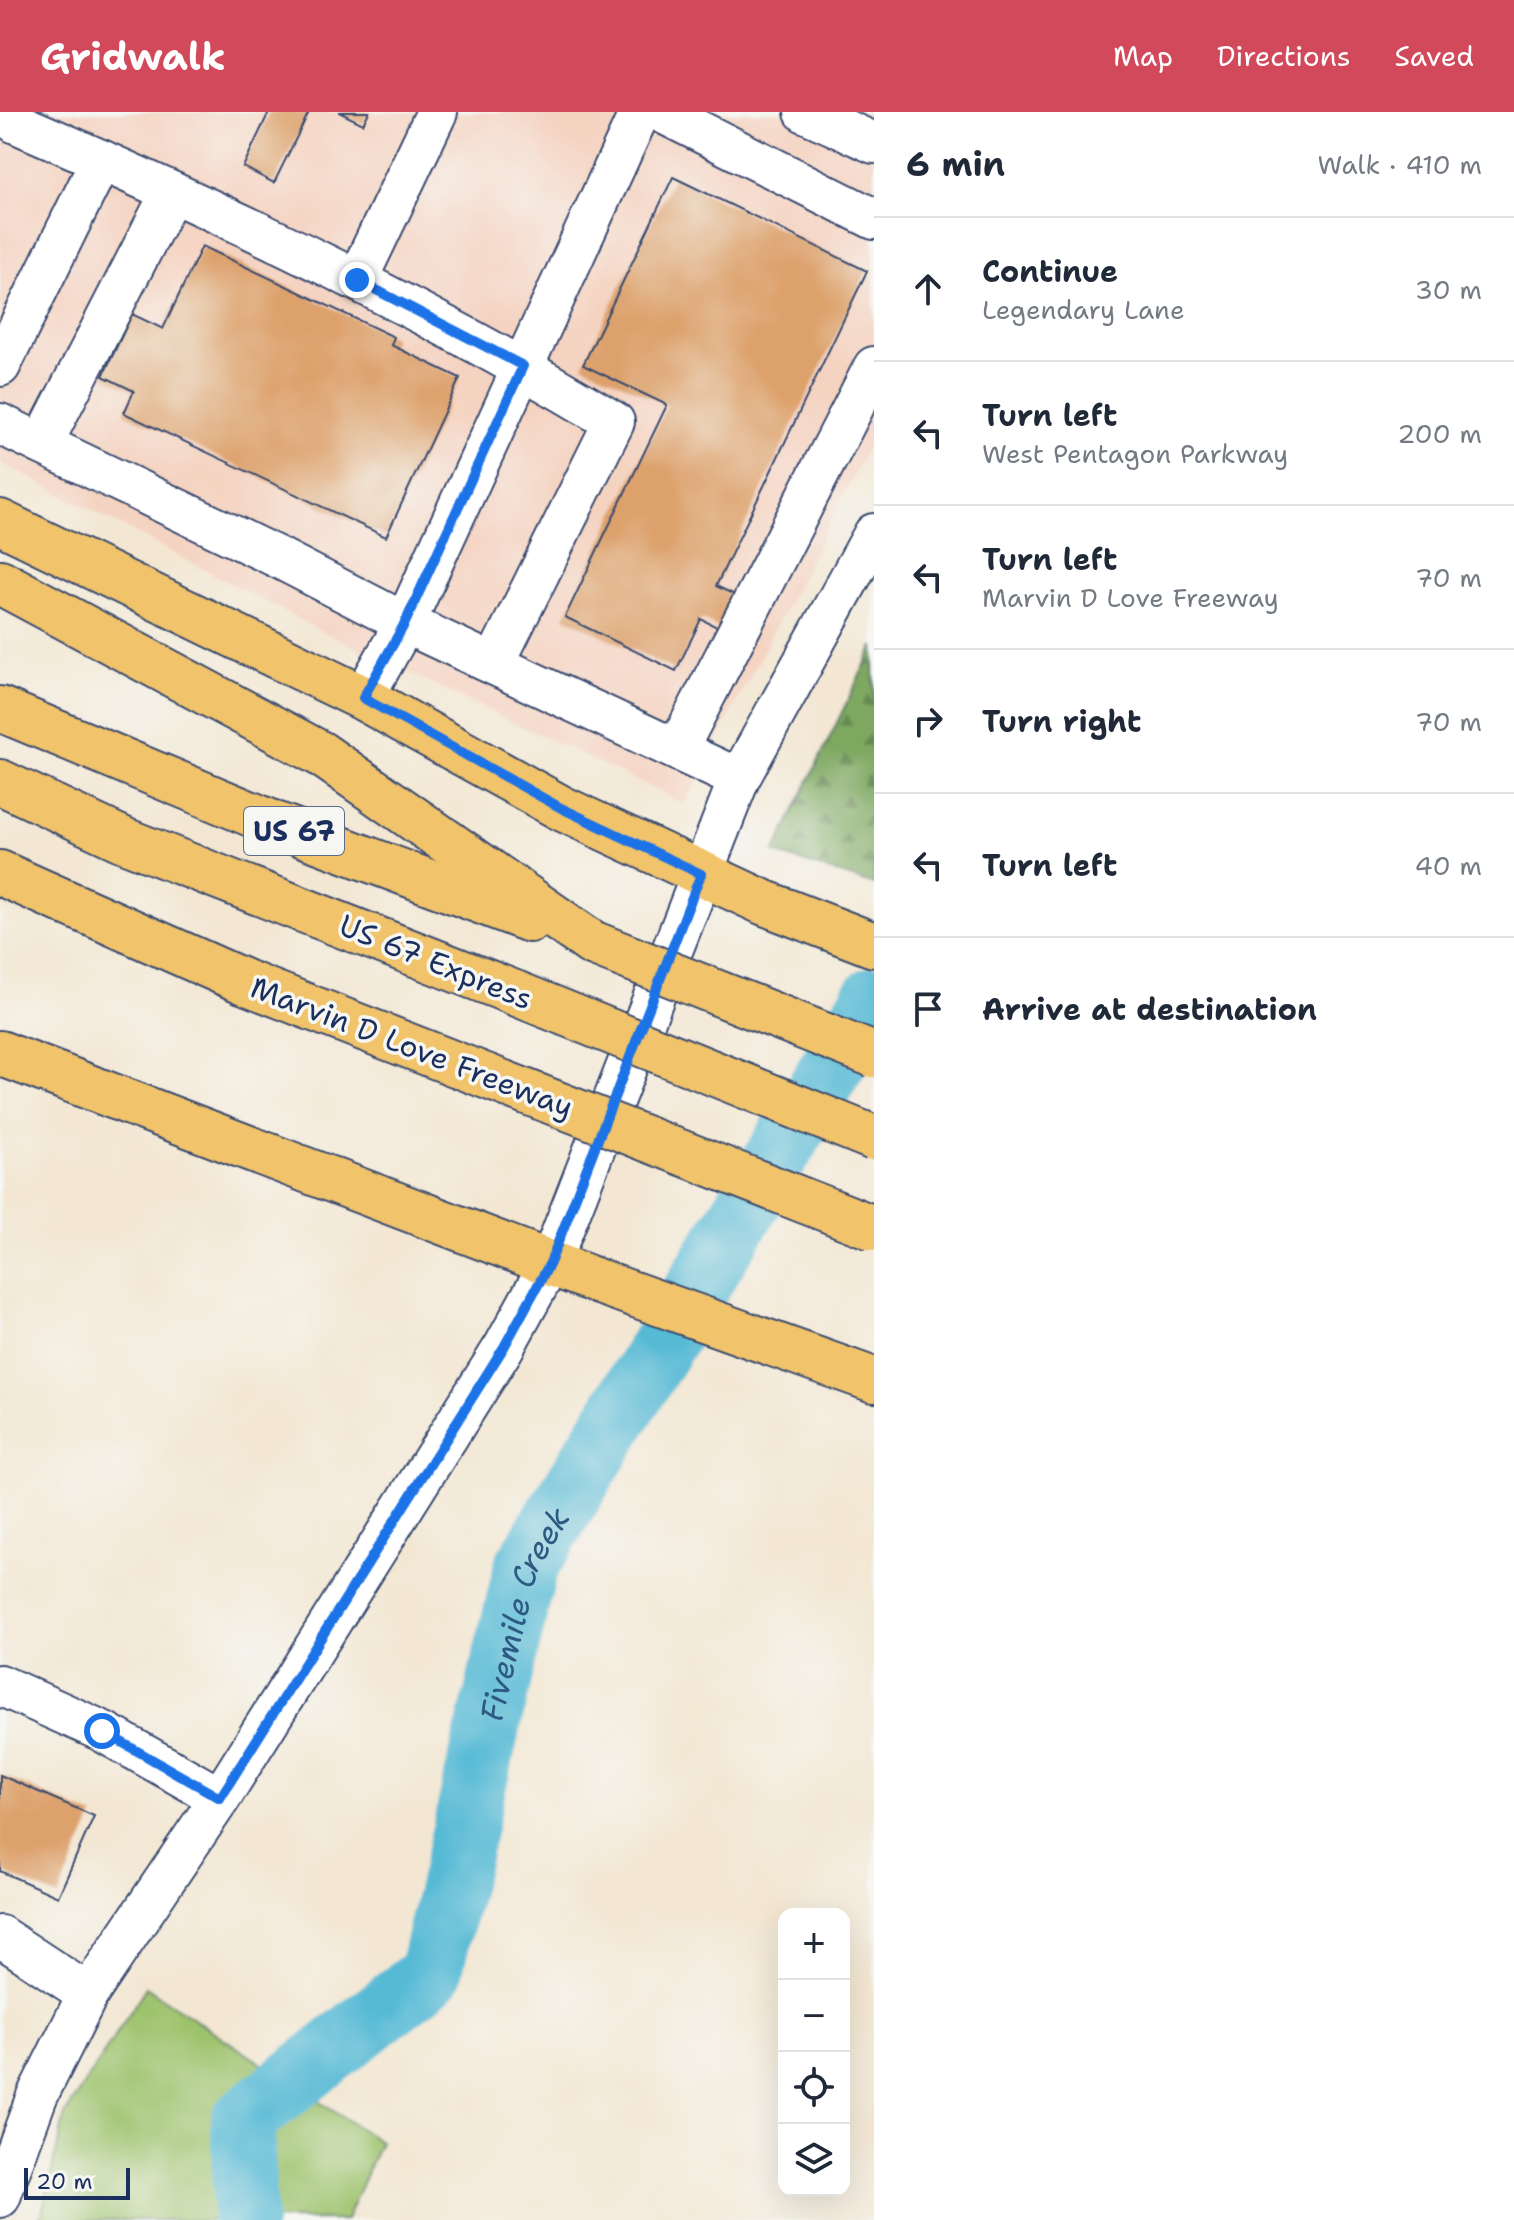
<!DOCTYPE html>
<meta charset="utf-8">
<style>
:root{--surface:#fff;--page:#f2f2f3;--text:#1f2937;--muted:#747a83;--line:#e0e1e3;--accent:#d1495b}
body{margin:0;font-family:"Shantell Sans",sans-serif;background:var(--page);color:var(--text)}
.controls{position:absolute;right:24px;bottom:24px;display:grid;overflow:hidden;border-radius:16px;box-shadow:0 8px 32px #0002}
.controls button{width:72px;height:72px;display:grid;place-items:center;padding:0;border:0;border-bottom:2px solid var(--line);background:var(--surface);color:var(--text);font:40px sans-serif}
.scale{position:absolute;left:24px;bottom:20px;width:106px;box-sizing:border-box;padding-left:8px;border:4px solid #1b2f5e;border-top:0;font-size:22px;line-height:28px;white-space:nowrap;color:#1b2f5e;-webkit-text-stroke:6px #f6f6f2;paint-order:stroke}
.stop{position:absolute;width:24px;height:24px;margin:-18px;border:6px solid #1a73e8;border-radius:50%;background:#fff}
.stop.end{background:#1a73e8;border-color:#fff;box-shadow:0 2px 8px #0008}
.list{margin:0;padding:0;list-style:none}
h2{display:flex;justify-content:space-between;align-items:center;height:104px;margin:0;padding:0 32px;font-size:34px}
h2 small{font-size:26px;font-weight:400;color:var(--muted)}
.list li{display:grid;grid-template-columns:52px 1fr auto;gap:24px;align-items:center;box-sizing:border-box;height:144px;padding:0 32px;border-top:2px solid var(--line)}
.list b{display:block;font-size:30px;white-space:nowrap}
.list p{margin:0;font-size:26px;white-space:nowrap;color:var(--muted)}
.list em{font-size:26px;font-style:normal;color:var(--muted)}
.icon{flex:none;width:44px;height:44px;fill:none;stroke:currentColor;stroke-width:2;stroke-linecap:round;stroke-linejoin:round}
.map{position:relative;flex:none;width:874px;height:2108px;overflow:hidden}
header{display:flex;align-items:center;gap:48px;box-sizing:border-box;height:112px;padding:0 40px;background:var(--accent);color:#fff}
header strong{font-size:38px}
nav{display:flex;gap:44px;margin-inline-start:auto;font-size:28px}
main{display:flex}
aside{flex:1;background:var(--surface)}
.map>svg:first-child{display:block}
.built{fill:#f5d3c1}
.forest{fill:url(#forest-firs);stroke:#4c6c5f;stroke-width:2}
.park{fill:#9dc26c;stroke:#5c7865;stroke-width:2}
.lines{fill:none;stroke-linecap:round;stroke-linejoin:round}
.river{stroke:#57bad5;stroke-width:64}
.building{fill:#dda16c}
.minor-casing{stroke:#3b4b70;stroke-width:44}
.major-casing{stroke:#3b4b70;stroke-width:48}
.highway-casing{stroke:#3b4b70;stroke-width:48}
.minor{stroke:#fff;stroke-width:40}
.major{stroke:#f1c36a;stroke-width:44}
.highway{stroke:#f1c36a;stroke-width:44}
.highway-bridge-casing{stroke:#3b4b70;stroke-width:48;stroke-linecap:butt}
.highway-bridge{stroke:#f1c36a;stroke-width:44}
.route{stroke:#1a73e8;stroke-width:10}
.labels{text-anchor:middle;dominant-baseline:central;stroke-width:7;stroke-linejoin:round;paint-order:stroke}
.shield{fill:#f6f6f2;stroke:#5d6b8a;stroke-width:2}
.shield-label{font-size:28px;font-weight:bold;fill:#1b2f5e}
.street-label{font-size:30px;fill:#1b2f5e;stroke:#f6f6f2}
.water-label{font-size:32px;font-style:italic;fill:#2d5982;stroke:#f6f6f2}
</style>
<header>
<strong>Gridwalk</strong>
<nav><a>Map</a><a>Directions</a><a>Saved</a></nav>
</header>
<main>
<div class="map">
<svg width="874" height="2108" viewBox="0 0 874 2108">
<defs>
<pattern id="forest-firs" width="22" height="20" patternUnits="userSpaceOnUse" patternTransform="scale(2)"><rect width="22" height="20" fill="#7ea860"/><path d="M5 1l3.5 6h-7zM16 11l3.5 6h-7z" fill="#668952"/></pattern>
</defs>
<rect width="100%" height="100%" fill="#f6f6f2"/>
<filter id="ink" filterUnits="userSpaceOnUse"><feTurbulence type="fractalNoise" baseFrequency=".0125" numOctaves="2"/><feDisplacementMap in="SourceGraphic" scale="16" xChannelSelector="R" yChannelSelector="G"/><feConvolveMatrix kernelMatrix="1 2 1 2 8 2 1 2 1" color-interpolation-filters="sRGB"/></filter>
<filter id="wash" filterUnits="userSpaceOnUse"><feTurbulence type="fractalNoise" baseFrequency=".006" numOctaves="4" result="noise"/><feDisplacementMap in="SourceGraphic" scale="32" xChannelSelector="R" yChannelSelector="G"/><feGaussianBlur stdDeviation="1.8" result="paint"/><feColorMatrix in="noise" values="0 0 0 0 0 0 0 0 0 0 0 0 0 0 0 0 0 1.4 0 .05"/><feComposite in="paint" operator="in"/></filter>
<g filter="url(#wash)">
<rect width="100%" height="100%" fill="#f3e7d3"/>
<polygon class="built" points="0,0 874,0 874,323 685,692 325,521 0,350"/>
<polygon class="forest" points="874,534 874,773 774,741"/>
<polygon class="park" points="146,1875 380,2030 346,2108 40,2108 65,2003"/>
<g class="lines">
<path class="river" id="s1" d="M 244,2108 L 243,2008 L 430,1862 L 526,1455 L 874,886"/>
</g>
<g id="blocks">
<g class="building">
<polygon points="269,0 309,0 274,71 243,55"/>
<polygon points="339,0 369,0 363,12"/>
<polygon points="673,65 867,159 716,474 739,485 723,518 701,507 676,559 565,505 667,293 583,253"/>
<polygon points="202,134 394,225 391,233 460,266 386,425 124,301 134,279 103,264 132,202 163,217"/>
<polygon points="0,1663 94,1704 58,1785 0,1759"/>
</g>
</g>
</g>
<g filter="url(#ink)">
<use href="#blocks" fill-opacity="0" stroke="#3b4b70" stroke-width="2"/>
<g class="lines">
<g class="minor-casing">
<g id="minor">
<polyline points="661,0 874,107"/>
<polyline points="805,0 874,31"/>
<path d="M 16,11 C 220,99 423,194 614,310 L 494,552"/>
<polyline points="357,168 437,0"/>
<polyline points="0,254 101,48"/>
<polyline points="0,312 279,446 405,511 739,667"/>
<polyline points="42,332 171,81"/>
<polyline points="363,586 405,511 640,0"/>
<polyline points="677,638 874,255"/>
<polyline points="0,1573 102,1619 220,1686"/>
<polyline points="0,1824 88,1882"/>
<polyline points="0,2085 37,1984 88,1882 220,1686 504,1235 550,1151 739,667 874,422"/>
</g>
</g>
<g class="major-casing">
<g id="major">
<polyline points="0,410 363,586 561,696 765,791 874,833"/>
<polyline points="0,941 602,1171 874,1268"/>
</g>
</g>
<g class="highway-casing">
<g id="highway">
<polyline points="0,470 321,642 592,831"/>
<polyline points="0,597 275,712 530,808"/>
<polyline points="0,670 124,728 515,881"/>
<polyline points="0,761 245,870 486,964"/>
</g>
</g>
<use href="#minor" class="minor"/>
<use href="#major" class="major"/>
<use href="#highway" class="highway"/>
<g class="highway-bridge-casing">
<g id="highway-bridge">
<polyline points="592,831 874,943"/>
<polyline points="515,881 874,1026"/>
<polyline points="486,964 874,1116"/>
</g>
</g>
<use href="#highway-bridge" class="highway-bridge"/>
</g>
</g>
<g class="lines" filter="url(#ink)">
<polyline class="route" points="102,1619 220,1686 504,1235 550,1151 701,762 561,696 363,586 405,511 523,254 357,168"/>
</g>
<g class="labels">
<rect class="shield" x="244" y="695" width="100" height="48" rx="6"/>
<g class="shield-label">
<text x="294" y="719">US 67</text>
</g>
<g class="street-label">
<text transform="translate(436 850) rotate(22)">US 67 Express</text>
<text transform="translate(412 935) rotate(21)">Marvin D Love Freeway</text>
</g>
<g class="water-label">
<text stroke="none"><textPath href="#s1" startOffset="710">Fivemile Creek</textPath></text>
</g>
</g>
</svg>
<div class="controls">
<button>+</button>
<button>−</button>
<button><svg class="icon" aria-label="locate" viewBox="0 0 24 24"><circle cx="12" cy="12" r="6"/><path d="M12 2v4M12 18v4M2 12h4M18 12h4"/></svg></button>
<button><svg class="icon" aria-label="layers" viewBox="0 0 24 24"><path d="M12 4l9 5-9 5-9-5zM3 14l9 5 9-5"/></svg></button>
</div>
<div class="scale">20 m</div>
<div class="stop" style="left:102px;top:1619px"></div>
<div class="stop end" style="left:357px;top:168px"></div>
</div>
<aside>
<h2>6 min<small>Walk · 410 m</small></h2>
<ul class="list">
<li><svg class="icon" aria-label="ahead" viewBox="0 0 24 24"><path d="M12 20V5M6 11l6-6 6 6"/></svg><div><b>Continue</b><p>Legendary Lane</p></div><em>30 m</em></li>
<li><svg class="icon" aria-label="left" viewBox="0 0 24 24"><path d="M17 20v-9H6M10 6l-5 5 5 5"/></svg><div><b>Turn left</b><p>West Pentagon Parkway</p></div><em>200 m</em></li>
<li><svg class="icon" aria-label="left" viewBox="0 0 24 24"><path d="M17 20v-9H6M10 6l-5 5 5 5"/></svg><div><b>Turn left</b><p>Marvin D Love Freeway</p></div><em>70 m</em></li>
<li><svg class="icon" aria-label="right" viewBox="0 0 24 24"><path d="M7 20v-9h11M14 6l5 5-5 5"/></svg><div><b>Turn right</b></div><em>70 m</em></li>
<li><svg class="icon" aria-label="left" viewBox="0 0 24 24"><path d="M17 20v-9H6M10 6l-5 5 5 5"/></svg><div><b>Turn left</b></div><em>40 m</em></li>
<li><svg class="icon" aria-label="arrive" viewBox="0 0 24 24"><path d="M6 21V4h12l-3 4 3 4H6"/></svg><div><b>Arrive at destination</b></div></li>
</ul>
</aside>
</main>
